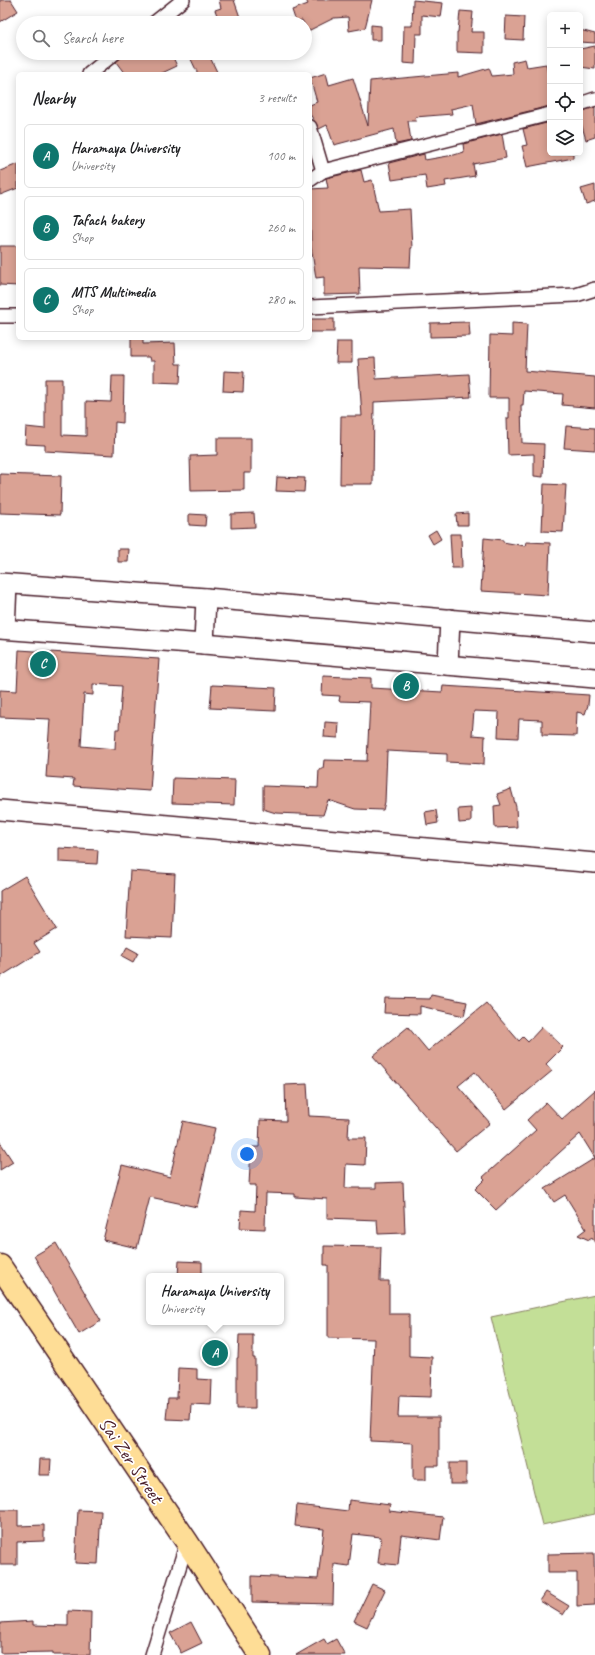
<!DOCTYPE html>
<meta charset="utf-8">
<style>
:root{--surface:#fff;--page:#f2f2f2;--text:#202124;--muted:#757577;--line:#e0e0e0;--accent:#0f766e}
body{margin:0;font-family:Caveat,sans-serif;background:var(--page);color:var(--text)}
.controls{position:absolute;right:12px;top:12px;display:grid;overflow:hidden;border-radius:6px;box-shadow:0 2px 10px #0003}
.controls button{width:36px;height:36px;display:grid;place-items:center;padding:0;border:0;border-bottom:1px solid var(--line);background:var(--surface);color:var(--text);font:20px sans-serif}
.you{position:absolute;left:247px;top:1154px;width:14px;height:14px;margin:-10px;border:3px solid #fff;border-radius:50%;background:#1a73e8;box-shadow:0 0 0 6px #1a73e833}
.badge{display:grid;place-items:center;width:26px;height:26px;border-radius:50%;background:var(--accent);color:#fff;font-size:13px;font-weight:700}
.pin{position:absolute;translate:-50% -50%;border:2px solid #fff;box-shadow:0 1px 4px #0006}
.popup{position:absolute;left:146px;top:1273px;width:138px;height:52px;box-sizing:border-box;display:grid;place-content:center;border-radius:6px;background:var(--surface);filter:drop-shadow(0 1px 3px #0005);font-size:13px;white-space:nowrap;color:var(--muted)}
.popup b{font-size:15px;color:var(--text)}
.popup::after{content:'';position:absolute;left:50%;top:100%;margin-left:-8px;border:8px solid transparent;border-top-color:var(--surface)}
.list{margin:0;padding:0;list-style:none}
h2{display:flex;justify-content:space-between;align-items:center;height:52px;margin:0;padding:0 16px;font-size:17px}
h2 small{font-size:13px;font-weight:400;color:var(--muted)}
.list li{display:grid;grid-template-columns:26px 1fr auto;gap:12px;align-items:center;box-sizing:border-box;height:64px;margin:0 8px 8px;padding:0 8px;border:1px solid var(--line);border-radius:6px}
.list b{display:block;font-size:15px;white-space:nowrap}
.list p{margin:0;font-size:13px;white-space:nowrap;color:var(--muted)}
.list em{font-size:13px;font-style:normal;color:var(--muted)}
.icon{flex:none;width:22px;height:22px;fill:none;stroke:currentColor;stroke-width:2;stroke-linecap:round;stroke-linejoin:round}
.map{position:relative;flex:none;width:595px;height:1655px;overflow:hidden}
.search{position:absolute;background:var(--surface);box-shadow:0 2px 10px #0003;left:16px;top:16px;width:296px;height:44px;display:flex;align-items:center;gap:10px;box-sizing:border-box;padding:0 14px;border-radius:22px;color:var(--muted);font-size:15px}
.panel{position:absolute;background:var(--surface);box-shadow:0 2px 10px #0003;left:16px;top:72px;width:296px;height:268px;border-radius:6px}
.map>svg:first-child{display:block}
.green{fill:#c3df97;stroke:#867f61}
.building{fill:#daa294;stroke:#4a1f2b;fill-rule:evenodd}
.lines{fill:none;stroke-linecap:round;stroke-linejoin:round}
.street-casing{stroke:#4a1f2b;stroke-width:16}
.secondary-casing{stroke:#4a1f2b;stroke-width:22}
.highway-casing{stroke:#4a1f2b;stroke-width:25}
.street{stroke:#fff;stroke-width:13}
.secondary{stroke:#fff;stroke-width:19}
.highway{stroke:#fedd96;stroke-width:22}
.labels{text-anchor:middle;dominant-baseline:central;stroke-width:3.5;stroke-linejoin:round;paint-order:stroke}
.street-label{font-size:20px;fill:#4a1f2b;stroke:#fff}
</style>
<div class="map">
<svg width="595" height="1655" viewBox="0 0 595 1655">
<rect width="100%" height="100%" fill="#fff"/>
<filter id="ink" filterUnits="userSpaceOnUse"><feTurbulence type="fractalNoise" baseFrequency=".025" numOctaves="2"/><feDisplacementMap in="SourceGraphic" scale="8" xChannelSelector="R" yChannelSelector="G"/><feConvolveMatrix kernelMatrix="1 2 1 2 8 2 1 2 1" color-interpolation-filters="sRGB"/></filter>
<g filter="url(#ink)">
<polygon class="green" points="595,1295 595,1514 542,1525 491,1317"/>
<g class="building">
<polygon points="0,0 11,0 18,11 0,22"/>
<polygon points="219,0 234,0 242,23 229,23 228,20 220,23 215,10 221,8"/>
<polygon points="306,0 372,0 365,28 349,31 348,17 334,18 308,31 302,20 296,22 292,10 308,4"/>
<polygon points="413,0 443,3 441,17 422,15 422,34 416,34 415,64 403,63 404,26 412,26"/>
<polygon points="460,11 473,12 471,32 484,32 484,53 457,52 457,32 458,32"/>
<polygon points="506,16 524,17 523,40 505,39"/>
<polygon points="371,25 381,26 381,40 371,40"/>
<polygon points="580,30 595,34 595,43 580,42"/>
<polygon points="595,46 595,69 580,67 580,49"/>
<polygon points="124,53 171,53 177,66 160,74 125,74 116,62"/>
<polygon points="188,53 208,53 218,74 198,74"/>
<polygon points="525,59 527,67 546,64 550,86 550,106 476,124 473,104 451,109 452,114 415,117 416,121 408,121 411,141 396,144 394,129 334,145 327,125 319,129 310,114 310,105 317,102 310,78 326,73 329,85 353,78 368,126 370,81 458,73 458,77 489,68 492,76 513,74 512,62"/>
<polygon points="595,107 595,137 586,140 580,119 580,112"/>
<polygon points="550,122 550,153 573,153 573,158 527,167 522,146 527,145 523,129"/>
<polygon points="502,134 506,158 473,164 475,176 445,181 446,186 427,189 425,175 392,180 389,163 424,154 425,160 454,155 464,152 463,144"/>
<polygon points="18,164 18,188 0,195 0,171"/>
<polygon points="361,170 364,182 372,180 379,211 410,209 412,248 411,248 410,267 359,266 360,294 324,295 324,277 316,278 311,246 310,189 328,188 326,178"/>
<polygon points="595,185 595,201 586,204 581,189"/>
<polygon points="0,246 18,246 18,286 0,285"/>
<rect x="310" y="319" width="24" height="13"/>
<polygon points="469,322 470,336 430,337 430,323"/>
<polygon points="512,323 527,324 525,371 595,377 595,408 562,405 563,394 524,391 523,405 521,405 522,443 544,444 543,477 534,476 534,454 508,455 507,418 509,418 509,398 489,398 490,335 512,336"/>
<polygon points="131,338 143,338 143,344 175,343 176,364 181,364 180,383 154,382 154,361 150,361 149,357 131,357"/>
<polygon points="337,342 352,342 352,363 336,363"/>
<polygon points="375,358 376,379 469,374 471,397 374,402 373,484 340,484 341,416 362,416 358,359"/>
<polygon points="224,371 244,372 243,392 223,391"/>
<polygon points="112,376 124,376 123,423 115,422 114,455 45,451 45,445 25,444 26,427 45,429 45,379 62,379 62,435 86,436 86,401 111,402"/>
<polygon points="566,426 595,428 595,450 564,448"/>
<polygon points="217,438 251,438 251,473 244,473 244,490 191,491 190,456 217,455"/>
<polygon points="0,474 61,476 60,515 0,513"/>
<polygon points="277,477 305,478 304,492 276,491"/>
<polygon points="544,484 566,485 563,532 542,531"/>
<polygon points="254,513 255,527 231,528 231,514"/>
<polygon points="468,513 468,525 457,525 456,514"/>
<polygon points="189,514 206,515 205,526 189,525"/>
<polygon points="436,530 441,539 433,544 428,535"/>
<polygon points="450,534 461,534 462,568 452,568"/>
<polygon points="484,538 503,540 503,542 525,546 526,542 550,543 548,595 481,591"/>
<polygon points="118,549 129,549 128,562 118,562"/>
<path d="M 19,650 L 159,659 L 150,791 L 73,786 L 74,779 L 46,777 L 50,719 L 0,717 L 0,690 L 17,691 ZM 93,684 L 122,686 L 119,729 L 116,729 L 115,749 L 81,746 L 84,694 L 93,695 Z"/>
<polygon points="323,676 371,678 371,688 442,692 443,686 589,695 588,705 585,714 577,712 576,736 542,735 542,720 519,719 518,738 498,737 499,712 474,711 472,735 485,736 484,764 447,762 447,754 387,751 385,802 383,810 355,809 328,800 323,815 276,813 263,809 263,786 318,788 319,769 323,769 324,760 367,761 370,702 339,701 340,696 322,695"/>
<polygon points="212,685 276,688 275,711 210,708"/>
<polygon points="325,722 339,723 338,738 324,737"/>
<polygon points="173,778 235,780 234,805 172,803"/>
<polygon points="511,789 516,807 517,827 495,828 494,806 501,805 497,794"/>
<polygon points="471,808 471,822 459,823 458,809"/>
<polygon points="436,810 438,823 427,825 425,812"/>
<polygon points="59,848 98,850 97,864 59,862"/>
<polygon points="130,871 175,874 172,938 126,936"/>
<polygon points="25,876 57,929 34,943 40,952 0,977 0,891"/>
<polygon points="127,947 138,953 133,962 122,956"/>
<polygon points="431,995 467,1002 464,1016 420,1006 420,1014 384,1013 385,998 430,999"/>
<polygon points="486,1003 519,1041 523,1037 528,1042 542,1027 563,1047 546,1064 552,1071 506,1109 475,1072 458,1086 490,1123 456,1151 373,1056 408,1027 428,1051"/>
<polygon points="307,1084 309,1116 349,1118 348,1138 366,1138 365,1165 346,1164 345,1188 376,1188 376,1183 403,1182 405,1233 378,1234 377,1220 327,1218 327,1199 295,1197 295,1194 266,1193 265,1229 240,1228 241,1210 255,1211 256,1185 249,1185 251,1147 259,1147 260,1120 286,1121 285,1085"/>
<polygon points="595,1090 595,1243 592,1238 589,1240 578,1235 586,1229 565,1195 554,1202 545,1189 595,1158 580,1134 496,1210 475,1189 485,1179 483,1177 536,1130 527,1120 546,1102 562,1119"/>
<polygon points="183,1121 215,1128 197,1207 150,1197 137,1248 103,1240 122,1165 170,1177"/>
<polygon points="0,1142 13,1162 0,1170"/>
<polygon points="56,1243 101,1321 79,1334 34,1256"/>
<polygon points="324,1246 381,1247 380,1281 389,1281 389,1314 409,1314 409,1356 432,1357 431,1397 399,1396 398,1417 439,1417 439,1466 426,1466 426,1480 413,1480 413,1443 370,1441 374,1339 328,1338 328,1265 324,1265"/>
<polygon points="179,1261 202,1262 202,1276 178,1276"/>
<polygon points="239,1335 253,1335 253,1358 255,1358 255,1408 237,1408 237,1358 238,1358"/>
<polygon points="178,1368 197,1369 197,1379 212,1380 211,1405 191,1404 190,1420 166,1419 168,1398 177,1398"/>
<polygon points="40,1459 51,1459 50,1475 39,1475"/>
<rect x="450" y="1463" width="16" height="21"/>
<polygon points="349,1500 390,1505 389,1511 443,1517 440,1540 401,1535 398,1565 378,1563 381,1537 353,1534 349,1566 334,1564 333,1604 252,1602 252,1576 318,1579 324,1529 295,1526 297,1505 348,1511"/>
<polygon points="0,1510 18,1510 18,1526 44,1525 44,1541 17,1542 17,1565 0,1565"/>
<polygon points="78,1510 101,1511 98,1564 75,1563"/>
<polygon points="594,1553 595,1605 577,1606 577,1573 548,1573 548,1554"/>
<polygon points="372,1584 385,1590 367,1627 354,1621"/>
<polygon points="546,1592 569,1606 563,1615 540,1601"/>
<polygon points="68,1611 91,1612 90,1655 53,1655 53,1652 0,1653 0,1623 33,1621 33,1625 68,1626"/>
<polygon points="191,1622 202,1643 181,1653 170,1633"/>
<polygon points="324,1639 327,1644 336,1639 345,1655 296,1655"/>
</g>
<g class="lines">
<g class="street-casing">
<g id="street">
<polyline points="154,23 183,0"/>
<polyline points="89,74 115,53"/>
<polyline points="580,104 595,99"/>
<polyline points="310,127 323,171"/>
<polyline points="310,180 323,171 550,114"/>
<polyline points="310,307 576,295 595,289"/>
<polyline points="0,316 18,316"/>
<polyline points="152,1655 187,1542"/>
</g>
</g>
<g class="secondary-casing">
<g id="secondary">
<polyline points="0,583 206,598 595,632"/>
<polyline points="0,629 204,644 595,678"/>
<polyline points="5,629 7,584"/>
<polyline points="204,644 206,598"/>
<polyline points="448,665 450,619"/>
<polyline points="0,810 595,863"/>
</g>
</g>
<g class="highway-casing">
<polyline id="highway" points="0,1266 187,1542 260,1655"/>
</g>
<use href="#street" class="street"/>
<use href="#secondary" class="secondary"/>
<use href="#highway" class="highway"/>
</g>
</g>
<g class="labels">
<g class="street-label">
<text transform="translate(131 1460) rotate(56)">Sai Zer Street</text>
</g>
</g>
</svg>
<div class="controls">
<button>+</button>
<button>−</button>
<button><svg class="icon" aria-label="locate" viewBox="0 0 24 24"><circle cx="12" cy="12" r="6"/><path d="M12 2v4M12 18v4M2 12h4M18 12h4"/></svg></button>
<button><svg class="icon" aria-label="layers" viewBox="0 0 24 24"><path d="M12 4l9 5-9 5-9-5zM3 14l9 5 9-5"/></svg></button>
</div>
<div class="you"></div>
<div class="pin badge" style="left:215px;top:1353px">A</div>
<div class="popup"><b>Haramaya University</b>University</div>
<div class="pin badge" style="left:406px;top:686px">B</div>
<div class="pin badge" style="left:43px;top:664px">C</div>
<div class="search"><svg class="icon" aria-label="search" viewBox="0 0 24 24"><circle cx="10" cy="10" r="6"/><path d="M15 15l6 6"/></svg>Search here</div>
<section class="panel">
<h2>Nearby<small>3 results</small></h2>
<ul class="list">
<li><span class="badge">A</span><div><b>Haramaya University</b><p>University</p></div><em>100 m</em></li>
<li><span class="badge">B</span><div><b>Tafach bakery</b><p>Shop</p></div><em>260 m</em></li>
<li><span class="badge">C</span><div><b>MTS Multimedia</b><p>Shop</p></div><em>280 m</em></li>
</ul>
</section>
</div>
